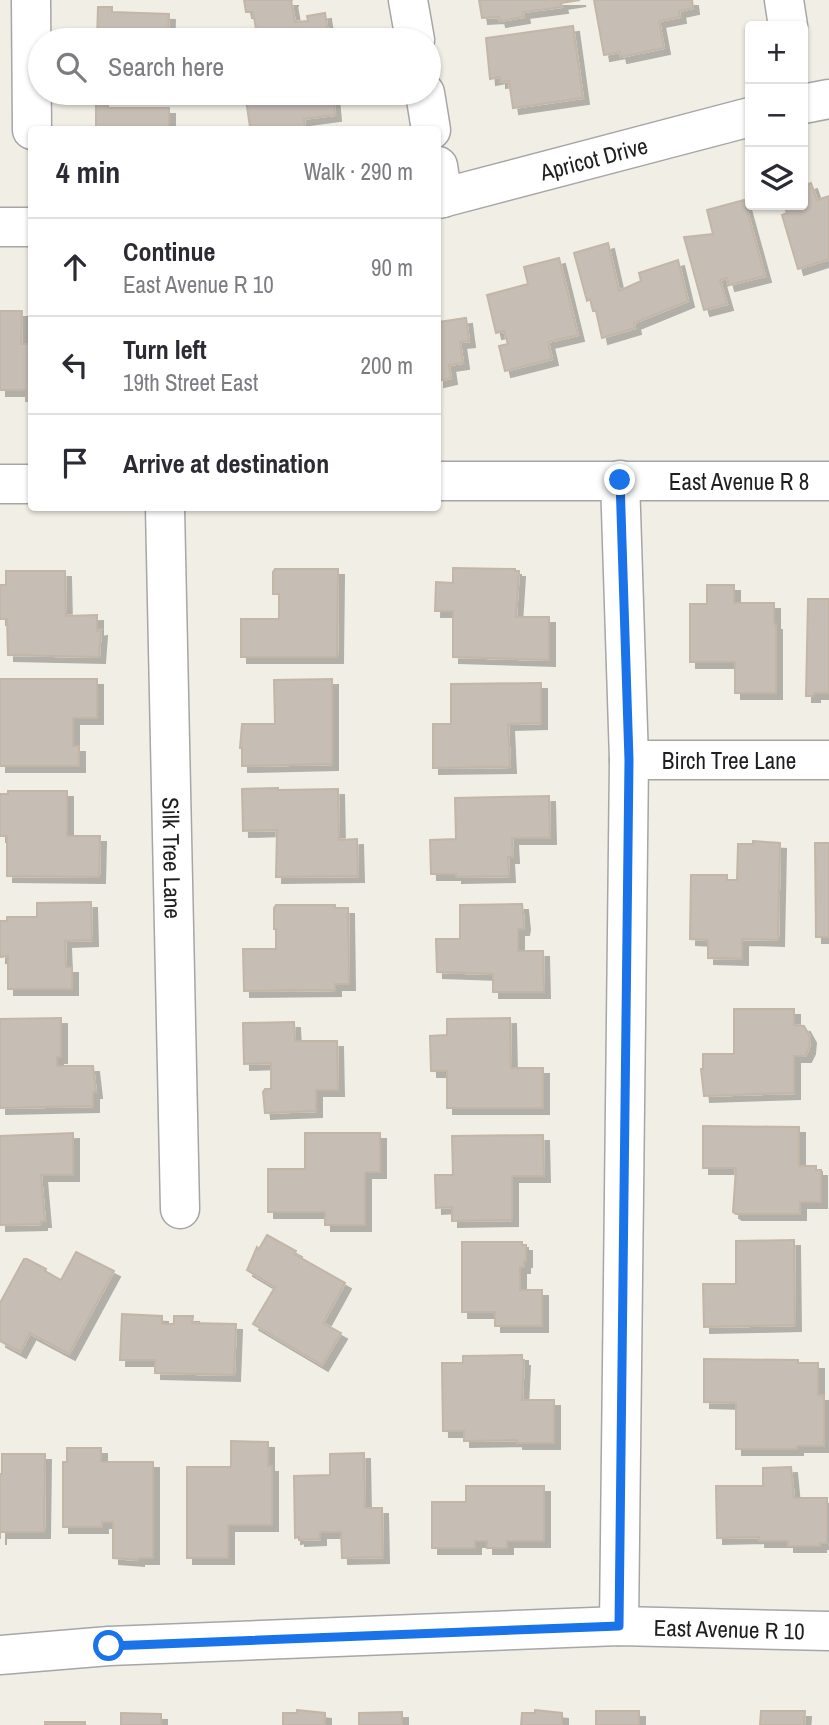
<!DOCTYPE html>
<meta charset="utf-8">
<style>
:root{--surface:#fff;--page:#f2f2f3;--text:#2b2b33;--muted:#7c7c81;--line:#e1e1e2}
body{margin:0;font-family:"Archivo Narrow",sans-serif;background:var(--page);color:var(--text)}
.controls{position:absolute;right:21px;top:21px;display:grid;overflow:hidden;border-radius:7px;box-shadow:0 2px 5px #0004}
.controls button{width:63px;height:63px;display:grid;place-items:center;padding:0;border:0;border-bottom:2px solid var(--line);background:var(--surface);color:var(--text);font:35px sans-serif}
.stop{position:absolute;width:21px;height:21px;margin:-16px;border:5px solid #1a73e8;border-radius:50%;background:#fff}
.stop.end{background:#1a73e8;border-color:#fff;box-shadow:0 2px 7px #0008}
.list{margin:0;padding:0;list-style:none}
h2{display:flex;justify-content:space-between;align-items:center;height:91px;margin:0;padding:0 28px;font-size:30px}
h2 small{font-size:23px;font-weight:400;color:var(--muted)}
.list li{display:grid;grid-template-columns:46px 1fr auto;gap:21px;align-items:center;box-sizing:border-box;height:98px;padding:0 28px;border-top:2px solid var(--line)}
.list b{display:block;font-size:26px;white-space:nowrap}
.list p{margin:0;font-size:23px;white-space:nowrap;color:var(--muted)}
.list em{font-size:23px;font-style:normal;color:var(--muted)}
.icon{flex:none;width:38px;height:38px;fill:none;stroke:currentColor;stroke-width:2;stroke-linecap:round;stroke-linejoin:round}
.map{position:relative;flex:none;width:829px;height:1725px;overflow:hidden}
.search{position:absolute;background:var(--surface);box-shadow:0 2px 5px #0004;left:28px;top:28px;width:413px;height:77px;display:flex;align-items:center;gap:18px;box-sizing:border-box;padding:0 24px;border-radius:38px;color:var(--muted);font-size:26px}
.panel{position:absolute;background:var(--surface);box-shadow:0 2px 5px #0004;left:28px;top:126px;width:413px;height:385px;border-radius:7px}
.map>svg:first-child{display:block}
.building{fill:#c6bdb4;stroke:#c3b6a7;stroke-width:2;filter:url(#shadow)}
.lines{fill:none;stroke-linecap:round;stroke-linejoin:round}
.street-casing{stroke:#a6a6a6;stroke-width:41}
.street{stroke:#fff;stroke-width:38}
.route{stroke:#1a73e8;stroke-width:9}
.labels{text-anchor:middle;dominant-baseline:central;stroke-width:7;stroke-linejoin:round;paint-order:stroke}
.street-label{font-size:23px;fill:#1f1f1f;stroke:#fff}
</style>
<div class="map">
<svg width="829" height="1725" viewBox="0 0 829 1725">
<defs>
<filter id="shadow"><feDropShadow dx="6" dy="6" stdDeviation="0" flood-color="#0004"/></filter>
</defs>
<rect width="100%" height="100%" fill="#f1eee5"/>
<g class="building">
<polygon points="244,0 293,0 291,0 295,22 308,21 307,16 325,13 329,40 258,40 253,12 246,12"/>
<polygon points="479,0 580,0 561,3 562,7 523,12 524,17 500,21 499,17 482,18"/>
<polygon points="594,0 692,0 693,8 679,11 680,17 659,21 664,48 621,57 620,52 604,55"/>
<polygon points="98,7 112,7 112,12 169,14 168,40 97,40"/>
<polygon points="573,26 583,98 513,108 509,81 500,82 500,77 490,79 486,38"/>
<polygon points="245,93 333,93 335,115 304,119 305,130 237,130 250,127"/>
<polygon points="96,103 108,103 108,108 169,108 169,130 96,130"/>
<polygon points="811,183 817,200 829,196 829,259 798,269 782,215 787,213 784,205 803,205 803,186"/>
<polygon points="744,200 765,276 729,285 727,278 720,280 727,304 704,310 684,237 713,234 707,210"/>
<polygon points="608,243 619,291 641,281 639,273 678,260 688,301 634,323 635,328 602,338 596,311 593,311 590,299 587,301 574,253"/>
<polygon points="559,258 578,335 548,342 552,359 505,371 499,346 508,344 504,331 496,333 487,295 528,284 524,267"/>
<polygon points="0,311 22,311 21,344 32,344 32,401 26,401 26,390 0,390"/>
<polygon points="466,318 469,341 460,342 463,363 449,365 451,378 438,381 438,322"/>
<polygon points="453,568 515,569 515,571 519,571 516,617 549,617 549,660 453,657 453,611 435,611 436,582 453,583"/>
<polygon points="275,569 338,569 337,657 241,657 241,619 279,619 279,594 273,594 273,572"/>
<polygon points="6,571 65,571 66,616 97,615 97,631 101,630 99,657 8,655 7,619 0,619 0,585 6,585"/>
<polygon points="707,585 734,585 734,603 774,603 774,624 776,624 776,693 735,693 735,662 690,662 690,604 707,604"/>
<polygon points="808,599 829,599 829,693 814,693 814,696 806,696"/>
<polygon points="0,679 97,679 97,718 73,718 73,746 79,746 79,766 0,766"/>
<polygon points="332,679 332,764 242,766 242,748 240,748 242,724 275,724 274,680"/>
<polygon points="541,683 541,723 508,724 510,767 433,768 433,724 451,724 451,684"/>
<polygon points="278,788 278,790 338,789 339,840 357,839 358,876 276,877 277,830 243,831 242,789"/>
<polygon points="8,791 67,791 67,836 100,836 99,877 7,876 7,836 0,836 0,794 8,794"/>
<polygon points="549,796 550,838 512,838 513,857 508,857 509,876 456,877 456,874 431,874 430,840 456,839 455,798"/>
<polygon points="753,841 780,843 778,940 742,939 742,959 708,958 708,940 690,939 691,875 727,875 727,880 737,880 738,844 753,844"/>
<polygon points="815,843 829,843 829,937 816,937"/>
<polygon points="91,902 92,940 65,941 66,967 72,967 72,989 8,989 8,956 0,957 0,921 7,921 7,917 37,917 37,903"/>
<polygon points="522,904 524,924 523,929 518,929 518,951 543,951 544,992 493,992 493,974 437,972 436,939 460,939 460,905"/>
<polygon points="276,905 335,905 335,908 348,908 349,984 335,984 335,990 244,991 243,949 276,949 276,929 274,929 274,908"/>
<polygon points="734,1009 794,1009 794,1025 804,1026 810,1037 809,1048 805,1056 794,1056 794,1093 704,1096 701,1069 703,1069 703,1054 734,1054"/>
<polygon points="61,1018 61,1057 57,1057 57,1066 93,1066 96,1092 93,1092 93,1106 0,1108 0,1019"/>
<polygon points="510,1018 511,1068 543,1068 543,1108 447,1108 447,1071 431,1071 430,1036 447,1035 447,1019"/>
<polygon points="294,1022 295,1041 337,1041 338,1090 316,1090 316,1111 265,1113 263,1092 265,1089 271,1089 271,1063 244,1064 243,1023"/>
<polygon points="703,1126 799,1127 799,1166 816,1166 816,1170 821,1170 821,1202 800,1202 800,1214 736,1214 733,1212 736,1168 703,1168"/>
<polygon points="73,1133 73,1175 41,1175 45,1221 41,1221 41,1224 0,1225 0,1136"/>
<polygon points="305,1133 380,1133 380,1172 365,1172 365,1225 325,1225 325,1212 268,1212 268,1169 305,1169"/>
<polygon points="543,1135 544,1176 512,1176 512,1220 452,1221 452,1207 436,1208 435,1175 453,1175 452,1136"/>
<polygon points="267,1235 296,1251 294,1254 345,1283 323,1323 341,1333 322,1365 253,1324 275,1287 247,1270 257,1247 259,1249"/>
<polygon points="794,1240 795,1325 704,1327 703,1284 736,1284 736,1241"/>
<polygon points="462,1242 522,1242 522,1245 526,1245 526,1261 524,1261 524,1267 520,1267 520,1290 542,1290 542,1326 495,1326 495,1312 462,1312"/>
<polygon points="76,1252 114,1271 69,1354 30,1333 20,1352 0,1341 0,1303 24,1259 27,1259 46,1269 45,1271 61,1280"/>
<polygon points="122,1314 162,1316 162,1324 174,1324 174,1316 193,1316 192,1323 236,1324 234,1375 155,1373 155,1360 120,1360"/>
<polygon points="522,1355 522,1360 524,1360 522,1400 554,1400 554,1443 517,1443 517,1440 464,1441 464,1431 443,1431 442,1363 463,1363 463,1356"/>
<polygon points="704,1359 798,1360 798,1363 818,1363 818,1395 824,1395 824,1446 797,1446 797,1449 736,1449 736,1403 704,1402"/>
<polygon points="231,1441 268,1442 268,1466 272,1466 272,1525 228,1525 228,1558 187,1558 187,1467 231,1467"/>
<polygon points="67,1448 101,1448 101,1462 153,1462 153,1558 138,1558 138,1560 113,1558 113,1522 102,1522 102,1527 63,1527 63,1462 67,1462"/>
<polygon points="364,1453 365,1508 382,1508 383,1557 342,1558 341,1532 320,1532 320,1539 299,1540 299,1537 295,1538 294,1476 330,1475 330,1454"/>
<polygon points="2,1454 45,1454 44,1532 0,1532 0,1539 0,1474 2,1474"/>
<polygon points="791,1467 794,1498 827,1498 827,1543 820,1543 820,1546 788,1546 788,1541 759,1541 759,1537 717,1538 716,1486 763,1486 763,1468"/>
<polygon points="466,1486 544,1486 544,1541 507,1541 507,1548 487,1548 487,1541 475,1541 475,1548 432,1548 432,1502 466,1502"/>
<polygon points="297,1710 325,1713 325,1725 283,1725 283,1713 297,1713"/>
<polygon points="535,1710 562,1713 562,1725 521,1725 522,1713 535,1713"/>
<rect x="596" y="1711" width="43" height="14"/>
<polygon points="761,1711 805,1711 804,1725 760,1725"/>
<polygon points="402,1712 402,1725 359,1725 359,1713"/>
<polygon points="121,1713 161,1714 161,1725 121,1725"/>
<rect x="45" y="1722" width="40" height="3"/>
</g>
<g class="lines">
<g class="street-casing">
<g id="street">
<polyline points="31,0 32,130"/>
<polyline points="408,0 415,40"/>
<polyline points="784,0 788,26"/>
<polyline points="425,93 431,130"/>
<polyline points="803,104 829,99"/>
<polyline points="438,166 443,198"/>
<path id="s1" d="M 438,199 L 750,117"/>
<polyline points="0,227 32,227"/>
<path id="s2" d="M 438,481 L 829,481"/>
<polyline points="0,484 32,484"/>
<path id="s3" d="M 165,508 L 180,1209"/>
<path id="s4" d="M 629,760 L 829,760"/>
<polyline points="619,1626 629,760 620,480"/>
<path id="s5" d="M 0,1655 L 109,1646 L 619,1626 L 829,1631"/>
</g>
</g>
<use href="#street" class="street"/>
</g>
<g class="lines">
<polyline class="route" points="109,1646 619,1626 629,760 620,480"/>
</g>
<g class="labels">
<g class="street-label">
<text stroke="none"><textPath href="#s1" startOffset="161">Apricot Drive</textPath></text>
<text stroke="none"><textPath href="#s2" startOffset="301">East Avenue R 8</textPath></text>
<text stroke="none"><textPath href="#s4" startOffset="100">Birch Tree Lane</textPath></text>
<text stroke="none"><textPath href="#s3" startOffset="350">Silk Tree Lane</textPath></text>
<text stroke="none"><textPath href="#s5" startOffset="730">East Avenue R 10</textPath></text>
</g>
</g>
</svg>
<div class="controls">
<button>+</button>
<button>−</button>
<button><svg class="icon" aria-label="layers" viewBox="0 0 24 24"><path d="M12 4l9 5-9 5-9-5zM3 14l9 5 9-5"/></svg></button>
</div>
<div class="stop" style="left:109px;top:1646px"></div>
<div class="stop end" style="left:620px;top:480px"></div>
<div class="search"><svg class="icon" aria-label="search" viewBox="0 0 24 24"><circle cx="10" cy="10" r="6"/><path d="M15 15l6 6"/></svg>Search here</div>
<section class="panel">
<h2>4 min<small>Walk · 290 m</small></h2>
<ul class="list">
<li><svg class="icon" aria-label="ahead" viewBox="0 0 24 24"><path d="M12 20V5M6 11l6-6 6 6"/></svg><div><b>Continue</b><p>East Avenue R 10</p></div><em>90 m</em></li>
<li><svg class="icon" aria-label="left" viewBox="0 0 24 24"><path d="M17 20v-9H6M10 6l-5 5 5 5"/></svg><div><b>Turn left</b><p>19th Street East</p></div><em>200 m</em></li>
<li><svg class="icon" aria-label="arrive" viewBox="0 0 24 24"><path d="M6 21V4h12l-3 4 3 4H6"/></svg><div><b>Arrive at destination</b></div></li>
</ul>
</section>
</div>
